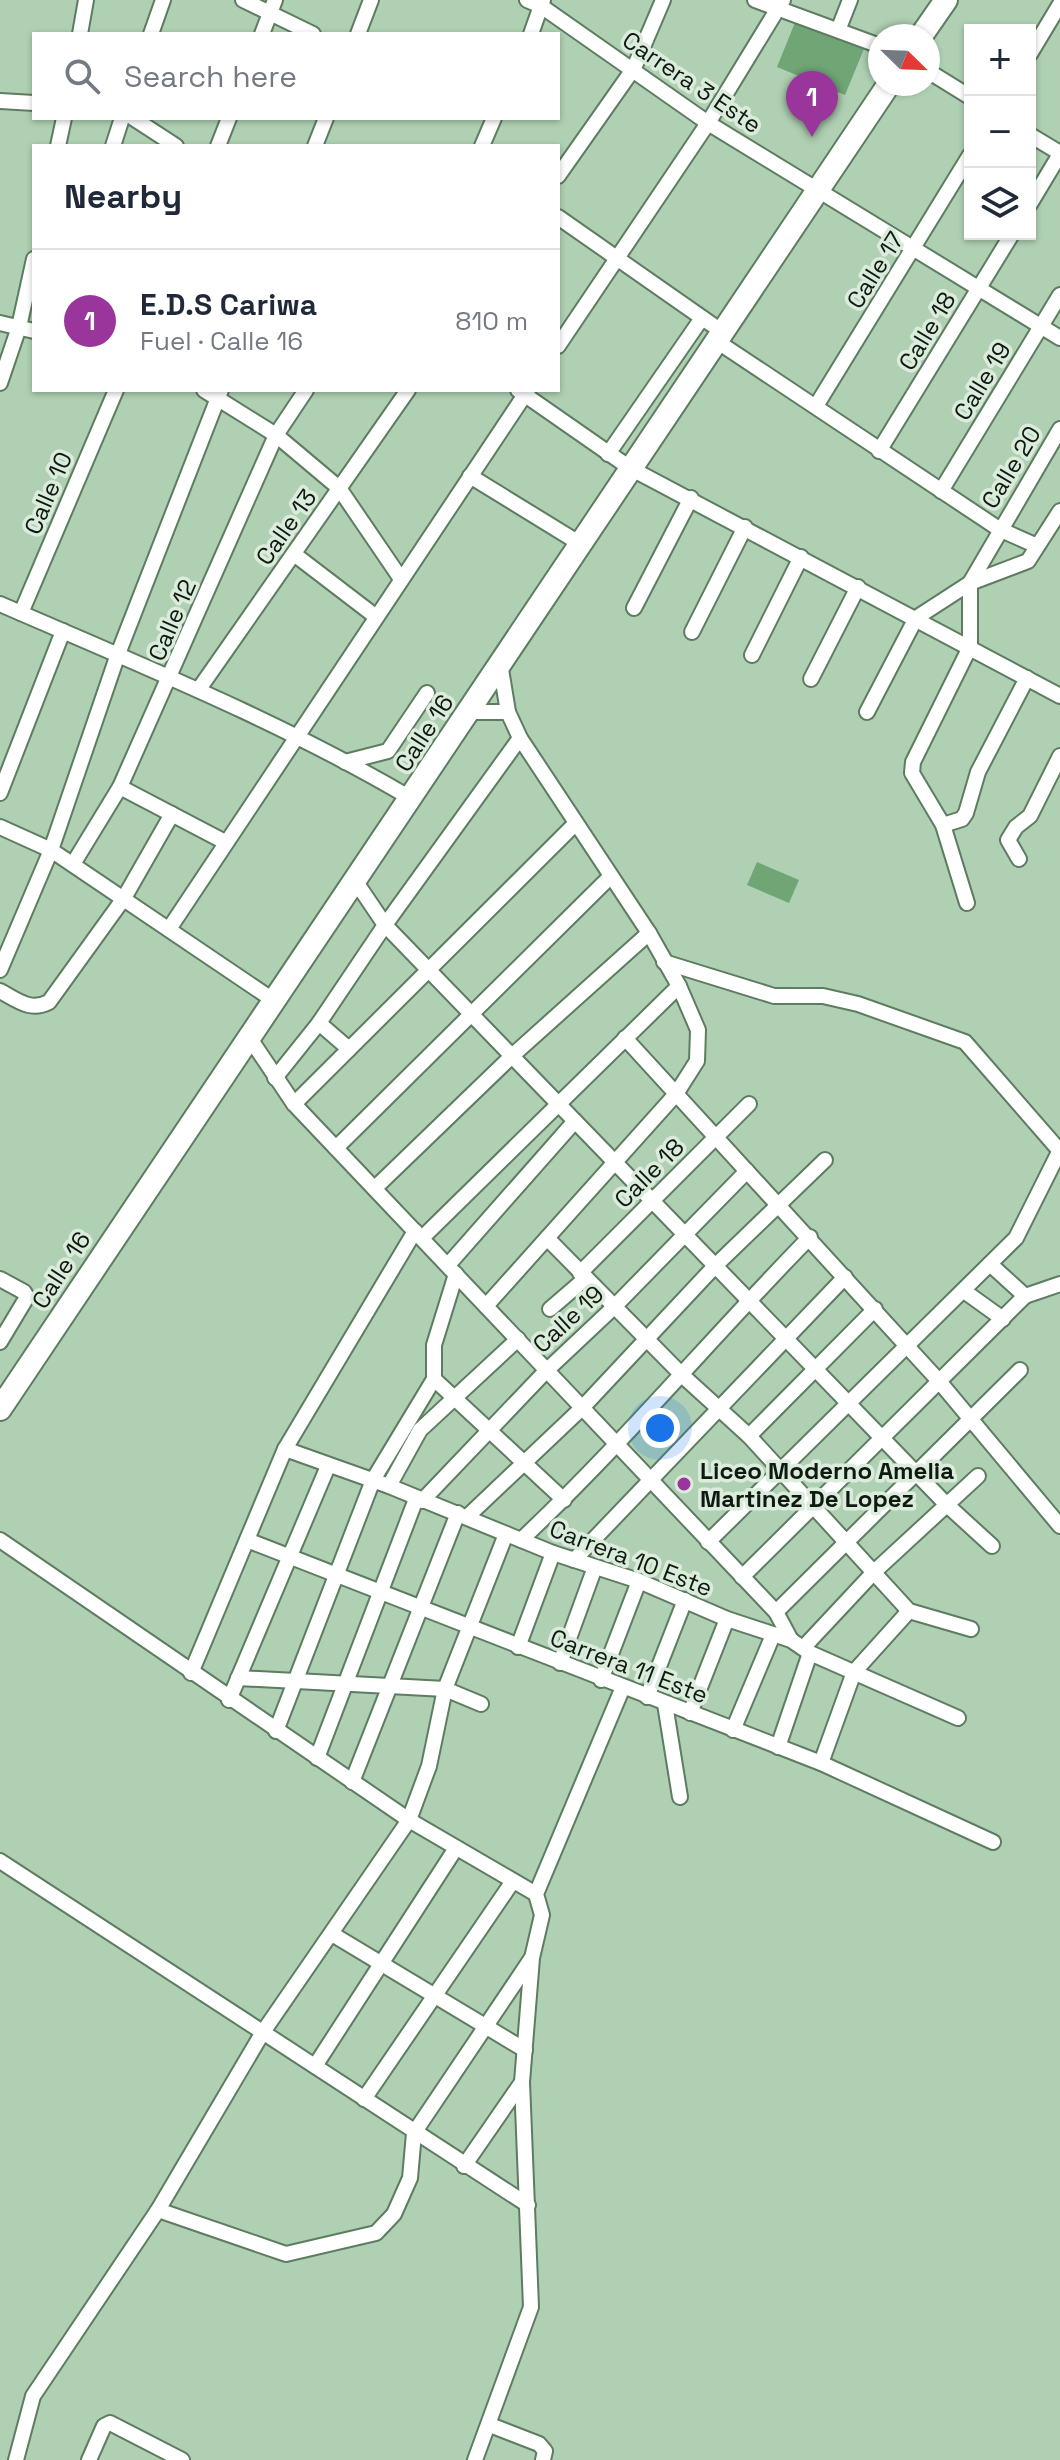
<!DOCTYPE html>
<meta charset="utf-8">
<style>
:root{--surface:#fff;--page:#f6f6f7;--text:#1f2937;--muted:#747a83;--line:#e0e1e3;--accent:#99359b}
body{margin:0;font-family:"Space Grotesk",sans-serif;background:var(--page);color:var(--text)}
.controls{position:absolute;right:24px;top:24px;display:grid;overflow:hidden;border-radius:0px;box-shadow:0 2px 6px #0004}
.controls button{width:72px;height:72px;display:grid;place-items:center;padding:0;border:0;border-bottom:2px solid var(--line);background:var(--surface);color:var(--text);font:40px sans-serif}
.compass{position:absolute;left:868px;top:24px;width:72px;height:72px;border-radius:50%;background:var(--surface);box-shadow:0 2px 6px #0004;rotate:113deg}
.you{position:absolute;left:660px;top:1428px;width:28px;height:28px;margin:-20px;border:6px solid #fff;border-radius:50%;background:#1a73e8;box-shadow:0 0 0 12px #1a73e833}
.badge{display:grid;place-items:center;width:52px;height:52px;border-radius:50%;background:var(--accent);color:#fff;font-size:26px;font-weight:700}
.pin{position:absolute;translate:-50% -66px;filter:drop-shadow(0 2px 4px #0008)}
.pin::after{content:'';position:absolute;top:42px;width:28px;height:24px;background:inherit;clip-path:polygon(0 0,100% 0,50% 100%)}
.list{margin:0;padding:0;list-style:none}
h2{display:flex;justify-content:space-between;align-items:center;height:104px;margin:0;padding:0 32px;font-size:34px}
h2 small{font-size:26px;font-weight:400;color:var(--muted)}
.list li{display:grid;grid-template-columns:52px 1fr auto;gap:24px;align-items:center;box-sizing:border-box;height:144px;padding:0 32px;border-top:2px solid var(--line)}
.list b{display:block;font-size:30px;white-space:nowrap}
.list p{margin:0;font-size:26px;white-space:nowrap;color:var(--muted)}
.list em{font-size:26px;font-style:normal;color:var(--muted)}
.icon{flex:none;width:44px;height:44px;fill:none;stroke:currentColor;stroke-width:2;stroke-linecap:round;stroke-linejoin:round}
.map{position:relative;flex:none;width:1060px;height:2460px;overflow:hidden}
.search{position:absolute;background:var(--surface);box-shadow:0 2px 6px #0004;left:32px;top:32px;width:528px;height:88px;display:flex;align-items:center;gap:20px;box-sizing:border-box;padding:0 28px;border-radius:0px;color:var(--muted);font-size:30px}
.panel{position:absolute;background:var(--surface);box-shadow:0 2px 6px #0004;left:32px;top:144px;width:528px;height:248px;border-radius:0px}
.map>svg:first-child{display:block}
.green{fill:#70a576}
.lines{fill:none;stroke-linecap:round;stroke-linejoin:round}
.minor-casing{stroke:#5d7c60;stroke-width:18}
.highway-casing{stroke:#5d7c60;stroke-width:26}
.minor{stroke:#fff;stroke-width:14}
.highway{stroke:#fff;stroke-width:22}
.poi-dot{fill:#99359b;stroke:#dbecdc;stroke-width:3}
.labels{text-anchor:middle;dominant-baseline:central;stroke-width:7;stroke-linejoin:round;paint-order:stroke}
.street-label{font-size:24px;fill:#0e1a0f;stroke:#dbecdc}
.poi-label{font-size:24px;font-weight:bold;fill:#0e1a0f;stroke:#dbecdc;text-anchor:start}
</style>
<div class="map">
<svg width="1060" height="2460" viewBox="0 0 1060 2460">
<rect width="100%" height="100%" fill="#afd0b2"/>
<g class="green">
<polygon points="798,15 866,44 845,95 777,67"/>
<polygon points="757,862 799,880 789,903 747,885"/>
</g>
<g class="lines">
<g class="minor-casing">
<g id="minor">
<polyline points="243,0 313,34"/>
<polyline points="527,0 541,6 708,123 1060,338"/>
<polyline points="755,0 880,46"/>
<polyline points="839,28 850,0"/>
<polyline points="80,34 86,0"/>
<polyline points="151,34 163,0"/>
<polyline points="262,34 275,0"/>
<polyline points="358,34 371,0"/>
<polyline points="531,34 543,0"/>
<polyline points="1030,54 1060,4"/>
<polyline points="928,71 970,97"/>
<polyline points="0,101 34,103"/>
<polyline points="133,118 176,146"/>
<polyline points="1030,135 1060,153"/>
<polyline points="58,146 64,118"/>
<polyline points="113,146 122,118"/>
<polyline points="218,146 229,118"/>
<polyline points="315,146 326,118"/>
<polyline points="482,146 494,118"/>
<polyline points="558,176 634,68 663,0"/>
<polyline points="1030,204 1060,154"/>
<polyline points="558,217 724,333"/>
<polyline points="0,323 34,331"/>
<polyline points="718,342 999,529 1037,546"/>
<polyline points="558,346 708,123 783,0"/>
<polyline points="0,383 19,327 34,259"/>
<polyline points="204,390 276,435 339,488 401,579"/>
<polyline points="518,390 630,468 1060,696"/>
<polyline points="816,406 970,155"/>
<polyline points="879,451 1012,234"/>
<polyline points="608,454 702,318"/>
<polyline points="470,476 579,543"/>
<polyline points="941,491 1060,295"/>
<polyline points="294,554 375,616"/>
<path d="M 0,604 C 140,665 280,721 412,799"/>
<polyline points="634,608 691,498"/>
<polyline points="21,613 116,390"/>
<polyline points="692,632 745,527"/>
<polyline points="752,655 801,557"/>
<polyline points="811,679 858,587"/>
<polyline points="199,689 408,390"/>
<polyline points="468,712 508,712"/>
<polyline points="867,712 916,618 970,583 1028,561 1060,511"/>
<polyline points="345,762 388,751 427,693"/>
<polyline points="120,787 225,842"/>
<polyline points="0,793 63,631"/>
<polyline points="943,825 962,819 966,813 978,772 1027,678"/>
<polyline points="0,827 51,850 276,1002"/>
<polyline points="1019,859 1008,840 1016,827 1030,816 1060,756"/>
<polyline points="73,864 120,787 276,435 306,390"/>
<polyline points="356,882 385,925 946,1504 992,1546"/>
<polyline points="967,903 943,825 912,773 913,762 970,647 970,583 1060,429"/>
<polyline points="169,929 528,390"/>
<polyline points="664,962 774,996 823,996 858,1004 965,1042 1059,1150"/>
<polyline points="0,970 51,850 118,654 221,390"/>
<path d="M 0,991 C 17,1000 30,1012 49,1002 L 124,898 L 172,814"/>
<polyline points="319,1023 349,1049"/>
<polyline points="625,1038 938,1380 1060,1526"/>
<polyline points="251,1040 294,1104 776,1612 791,1640"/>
<polyline points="275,1078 319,1023 385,925 520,738"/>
<polyline points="294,1104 575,824"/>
<polyline points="336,1148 610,877"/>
<polyline points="375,1188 513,1055 649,933"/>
<polyline points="422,1238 679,986"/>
<polyline points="547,1238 683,1376 749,1436 909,1611 971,1629"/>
<polyline points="990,1264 1025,1296"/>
<polyline points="448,1265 575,1121"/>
<polyline points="580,1273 749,1104"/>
<polyline points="0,1279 24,1292 27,1297 0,1342"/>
<polyline points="964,1291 1003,1319"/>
<polyline points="486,1306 676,1094 697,1061 698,1030 679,986 649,933 520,738 508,712 500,663"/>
<polyline points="550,1309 586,1278"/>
<polyline points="434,1379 564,1500"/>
<polyline points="749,1436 875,1309"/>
<polyline points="285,1449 389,1486 553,1553 639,1581 727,1619 791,1640 810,1653 958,1718"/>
<polyline points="389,1486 420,1430 518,1339"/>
<polyline points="422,1501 546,1371 614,1307 747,1171"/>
<polyline points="468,1516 582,1408 715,1266 825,1160"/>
<polyline points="0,1540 409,1820 536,1894"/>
<polyline points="247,1540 821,1763 993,1842"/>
<path d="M 521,1540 C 623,1444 712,1337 810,1237"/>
<polyline points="708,1542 1016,1238 1060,1150"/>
<polyline points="574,1560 845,1277"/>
<polyline points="742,1577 1025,1296 1060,1284"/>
<polyline points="776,1612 1020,1370"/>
<polyline points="518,1647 553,1553"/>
<polyline points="803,1648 875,1571 978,1476"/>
<polyline points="560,1663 595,1567"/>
<polyline points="191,1673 285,1449 415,1231"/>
<polyline points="238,1678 445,1689 481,1704"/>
<polyline points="601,1680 639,1581"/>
<polyline points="647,1697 685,1600"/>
<polyline points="229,1700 328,1466"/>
<polyline points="665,1704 680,1797"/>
<polyline points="690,1713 727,1619"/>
<polyline points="733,1730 773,1635"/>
<polyline points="276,1731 373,1480 434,1379 434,1345 456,1274"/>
<polyline points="778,1747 810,1653"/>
<polyline points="317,1758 416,1499"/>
<polyline points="821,1763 854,1672 909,1611"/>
<polyline points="352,1782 458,1513"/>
<polyline points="0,1861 528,2205"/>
<polyline points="332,1934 525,2050"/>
<polyline points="315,2066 456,1848"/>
<polyline points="364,2099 513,1881"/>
<polyline points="464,2166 522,2082"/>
<polyline points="158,2210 286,2254 376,2233 394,2214 410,2178 414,2133 531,1959"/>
<polyline points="490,2425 539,2444 545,2451 543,2460"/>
<polyline points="16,2460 33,2396 158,2210 263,2032 409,1820 429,1766 445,1689 506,1534"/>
<polyline points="89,2460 104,2426 110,2423 182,2460"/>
<polyline points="475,2460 531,2307 522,2082 532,1958 542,1915 536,1894 623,1687"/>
</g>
</g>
<g class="highway-casing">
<g id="highway">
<polyline points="921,36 946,0"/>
<polyline points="0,1409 889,84"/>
</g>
</g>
<use href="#minor" class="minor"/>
<use href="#highway" class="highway"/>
</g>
<circle class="poi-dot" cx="684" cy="1484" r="8"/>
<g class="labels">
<g class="street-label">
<text transform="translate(692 82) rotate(34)">Carrera 3 Este</text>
<text transform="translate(875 270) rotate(-58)">Calle 17</text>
<text transform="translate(927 331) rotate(-59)">Calle 18</text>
<text transform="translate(982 381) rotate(-59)">Calle 19</text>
<text transform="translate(1011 467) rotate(-59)">Calle 20</text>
<text transform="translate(48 493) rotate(-67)">Calle 10</text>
<text transform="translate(286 527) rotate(-55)">Calle 13</text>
<text transform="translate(172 620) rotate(-67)">Calle 12</text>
<text transform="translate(424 733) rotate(-57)">Calle 16</text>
<text transform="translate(649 1173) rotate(-45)">Calle 18</text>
<text transform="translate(61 1270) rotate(-57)">Calle 16</text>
<text transform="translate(568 1319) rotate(-43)">Calle 19</text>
<text transform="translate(631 1558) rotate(21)">Carrera 10 Este</text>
<text transform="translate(629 1666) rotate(21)">Carrera 11 Este</text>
</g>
<g class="poi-label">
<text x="700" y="1470">Liceo Moderno Amelia<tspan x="700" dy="28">Martinez De Lopez</tspan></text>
</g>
</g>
</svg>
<div class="controls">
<button>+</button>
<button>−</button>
<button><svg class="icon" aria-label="layers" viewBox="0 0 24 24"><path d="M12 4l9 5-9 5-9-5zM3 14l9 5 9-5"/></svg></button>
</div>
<svg class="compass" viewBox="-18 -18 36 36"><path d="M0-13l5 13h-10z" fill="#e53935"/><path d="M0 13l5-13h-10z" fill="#747a83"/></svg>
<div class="you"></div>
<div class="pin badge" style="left:812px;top:137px">1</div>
<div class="search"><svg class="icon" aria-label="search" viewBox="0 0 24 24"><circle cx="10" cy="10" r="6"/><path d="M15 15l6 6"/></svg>Search here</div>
<section class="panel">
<h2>Nearby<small></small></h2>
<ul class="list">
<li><span class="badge">1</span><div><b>E.D.S Cariwa</b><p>Fuel · Calle 16</p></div><em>810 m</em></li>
</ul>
</section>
</div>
